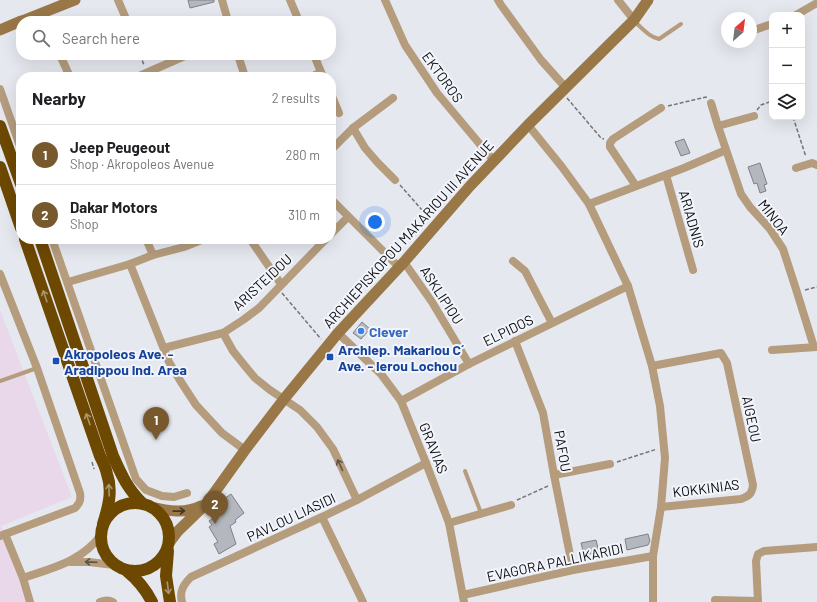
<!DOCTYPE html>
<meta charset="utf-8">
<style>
:root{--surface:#fff;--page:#f2f2f2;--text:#202124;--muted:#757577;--line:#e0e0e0;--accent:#78592e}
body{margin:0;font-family:Barlow,sans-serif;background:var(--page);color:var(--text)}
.controls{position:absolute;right:12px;top:12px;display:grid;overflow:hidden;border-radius:8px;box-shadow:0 4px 16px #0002}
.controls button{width:36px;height:36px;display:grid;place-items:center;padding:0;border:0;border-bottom:1px solid var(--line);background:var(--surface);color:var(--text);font:20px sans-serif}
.compass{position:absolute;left:721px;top:12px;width:36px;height:36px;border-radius:50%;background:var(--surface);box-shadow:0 4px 16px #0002;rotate:28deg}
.you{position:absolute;left:375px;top:222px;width:14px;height:14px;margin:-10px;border:3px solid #fff;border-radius:50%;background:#1a73e8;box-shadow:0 0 0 6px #1a73e833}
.badge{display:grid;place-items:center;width:26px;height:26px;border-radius:50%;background:var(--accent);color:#fff;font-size:13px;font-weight:700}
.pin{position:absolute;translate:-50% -33px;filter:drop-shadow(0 1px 2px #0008)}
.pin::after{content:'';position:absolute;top:21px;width:14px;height:12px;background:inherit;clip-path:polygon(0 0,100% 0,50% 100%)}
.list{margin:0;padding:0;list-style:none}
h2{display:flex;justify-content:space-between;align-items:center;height:52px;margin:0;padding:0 16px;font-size:17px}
h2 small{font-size:13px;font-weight:400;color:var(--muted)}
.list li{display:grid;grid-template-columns:26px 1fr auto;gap:12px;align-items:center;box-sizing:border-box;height:60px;padding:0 16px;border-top:1px solid var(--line)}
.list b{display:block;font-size:15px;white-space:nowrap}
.list p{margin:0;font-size:13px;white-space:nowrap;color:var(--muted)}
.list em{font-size:13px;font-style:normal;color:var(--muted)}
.icon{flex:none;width:22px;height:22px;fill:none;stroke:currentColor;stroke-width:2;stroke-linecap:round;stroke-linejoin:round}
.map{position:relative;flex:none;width:817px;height:602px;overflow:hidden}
.search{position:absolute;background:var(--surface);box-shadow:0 4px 16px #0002;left:16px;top:16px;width:320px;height:44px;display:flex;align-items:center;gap:10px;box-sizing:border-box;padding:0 14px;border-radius:16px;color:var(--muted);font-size:15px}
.panel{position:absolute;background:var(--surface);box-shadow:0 4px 16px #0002;left:16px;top:72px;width:320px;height:172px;border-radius:16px}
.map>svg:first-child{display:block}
.industrial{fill:#e9d8ea}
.building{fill:#b5b7be;stroke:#808188}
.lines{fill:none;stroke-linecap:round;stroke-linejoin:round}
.path{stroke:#737579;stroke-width:1.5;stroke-dasharray:4 2;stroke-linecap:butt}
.lane{stroke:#b49c7d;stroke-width:4}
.street{stroke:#b49c7d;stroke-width:8}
.secondary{stroke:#997747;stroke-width:11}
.highway{stroke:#6d4800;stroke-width:12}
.oneway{stroke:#a99671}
.oneway2{stroke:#605446}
.oneway3{stroke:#443725}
.shop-dot{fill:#3f7fe0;stroke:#f3f5fc;stroke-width:1.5}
.transit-dot{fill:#1a4fb4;stroke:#f3f5fc;stroke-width:1.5}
.labels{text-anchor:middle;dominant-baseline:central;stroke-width:4;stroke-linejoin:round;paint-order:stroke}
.street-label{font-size:14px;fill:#0b0c0e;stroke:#f3f5fc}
.shop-label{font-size:14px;font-weight:bold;fill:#366cbe;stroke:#f3f5fc;text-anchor:start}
.transit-label{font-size:14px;font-weight:bold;fill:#164399;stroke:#f3f5fc;text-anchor:start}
</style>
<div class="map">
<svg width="817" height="602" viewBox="0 0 817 602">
<rect width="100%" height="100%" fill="#e6e8ef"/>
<polygon class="industrial" points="0,310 72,497 1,526 31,602 0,602"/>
<g class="building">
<polygon points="188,0 214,0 214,2 190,8"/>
<polygon points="684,139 690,153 681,156 675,142"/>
<polygon points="760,163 767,184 764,185 766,191 760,193 757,183 754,184 748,167"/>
<polygon points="362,322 370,329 361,339 353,333"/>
<polygon points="231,494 244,513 235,520 236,522 230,526 236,544 219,554 214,544 218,542 209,527 212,525 209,521 216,517 218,513 226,507 221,501"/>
<polygon points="648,534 650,541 648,545 627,550 625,539"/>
<polygon points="596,540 599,552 584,555 581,543"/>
</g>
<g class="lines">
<g class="path">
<polyline points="140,55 144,65"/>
<polyline points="567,98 601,138 604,139"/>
<polyline points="668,106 706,97 707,98"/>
<polyline points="757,110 761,105 772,101"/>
<polyline points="793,117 806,157"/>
<polyline points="400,185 429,218"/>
<polyline points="805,290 817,287"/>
<polyline points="282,293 321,339"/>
<polyline points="92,462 94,469"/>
<polyline points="617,462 657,449"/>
<polyline points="517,500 548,486"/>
</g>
<g class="lane">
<path d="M 634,21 C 642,28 649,37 659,39 L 681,24"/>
<polyline points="0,381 37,368"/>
<polyline points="465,471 481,513"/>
</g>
<g class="street">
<polyline points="118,0 127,21"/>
<polyline points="222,0 228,21"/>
<polyline points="290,0 299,21"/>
<polyline points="385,0 405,45 437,93 494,161"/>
<polyline points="498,0 501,5 541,60 566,88"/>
<polyline points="618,0 634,20"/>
<polyline points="796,15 817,3"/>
<polyline points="751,31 772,24"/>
<polyline points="60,55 70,77"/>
<polyline points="238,55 245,77"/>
<polyline points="314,55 323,77"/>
<polyline points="137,77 187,55"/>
<polyline points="311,77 321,72"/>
<polyline points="0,89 21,149"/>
<polyline points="331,94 339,113"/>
<polyline points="711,103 718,126 741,194 750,207 770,229 783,249 795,286 814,347"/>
<polyline points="528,125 562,167 589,204 628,286 652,366 660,406 665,458 661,507 653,556 653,602"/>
<polyline points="718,126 754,116"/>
<polyline points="353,128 365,148 378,163 395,180"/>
<polyline points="331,150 353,128 393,98"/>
<polyline points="796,168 812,163 817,165"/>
<polyline points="666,175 693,270"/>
<polyline points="636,186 610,147 610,143 613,139 661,108"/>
<polyline points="331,199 399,267"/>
<polyline points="589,204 684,168 726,150"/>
<polyline points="331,234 348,217"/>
<polyline points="52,239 136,479 146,490 162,496 174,497 187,493"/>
<polyline points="146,239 153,255"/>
<polyline points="250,239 281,284"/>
<polyline points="513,261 525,271 552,323"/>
<polyline points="404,262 432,302 469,364"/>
<polyline points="130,264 169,362 181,382 196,405 222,433 245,450"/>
<path d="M 0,274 L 37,368 L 80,493 C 81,500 80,503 75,508 L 0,536"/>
<polyline points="68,282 130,264 153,255 184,247 204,239"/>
<polyline points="223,333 233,351 245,366 255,378 270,390 300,410 317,427 333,449 357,500"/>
<polyline points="338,333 381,374 401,401 426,463 449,523 464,602"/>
<polyline points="515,341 543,413 554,475 573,570"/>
<polyline points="164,348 223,333 243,320 259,308 326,239"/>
<polyline points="772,350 817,347"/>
<path d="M 652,366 L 721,353 L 727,363 L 753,485 C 752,494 749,496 741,499 L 661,507"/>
<polyline points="401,401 469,364 628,286"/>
<polyline points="554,475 610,464"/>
<polyline points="322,517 363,602"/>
<polyline points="449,523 511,505"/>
<polyline points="5,534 23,578 30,602"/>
<polyline points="71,562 89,562 114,565"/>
<path d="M 23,578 C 52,568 81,562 101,535"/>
<polyline points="463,595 573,570 653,556"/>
<polyline points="715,600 758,601"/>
<path d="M 100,602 C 105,600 109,600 113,602"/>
<path d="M 182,602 C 179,591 184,584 191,577 L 322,517 L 357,500 L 426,463"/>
<polyline points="758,602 756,561 758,554 764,551 817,547"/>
</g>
<g class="secondary">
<polyline points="22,21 75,0"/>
<polyline points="0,30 21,21"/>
<path d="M 151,507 C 168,511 185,514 201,506"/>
<polyline points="169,543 178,531 207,503 245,450 284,399 338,333 404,262 470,186 528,125 634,20 648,0"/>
</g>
<g class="highway">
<polyline points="0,126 21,184"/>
<polyline points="0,167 21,228"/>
<path d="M 25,239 L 100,456 C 103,462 106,468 107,474 C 113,491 108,508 103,524"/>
<path d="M 40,239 L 113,456 C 122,476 127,488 143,504"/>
<circle cx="135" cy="537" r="34"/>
<polyline points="168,551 166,576 170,602"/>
<path d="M 127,571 C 138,580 146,590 152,602"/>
</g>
</g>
<defs><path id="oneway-shaft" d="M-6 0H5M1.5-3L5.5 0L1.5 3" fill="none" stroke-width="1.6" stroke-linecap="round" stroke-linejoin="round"/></defs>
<g class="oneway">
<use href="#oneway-shaft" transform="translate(45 296) rotate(-109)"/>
<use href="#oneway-shaft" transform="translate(88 419) rotate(-109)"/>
<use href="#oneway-shaft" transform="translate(109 490) rotate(-92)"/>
<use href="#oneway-shaft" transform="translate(168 588) rotate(83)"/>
</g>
<g class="oneway2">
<use href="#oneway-shaft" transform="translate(340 465) rotate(-115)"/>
<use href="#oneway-shaft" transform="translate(91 562) rotate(-178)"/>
</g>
<use class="oneway3" href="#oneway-shaft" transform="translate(179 511) rotate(-1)"/>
<circle class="shop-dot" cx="361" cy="331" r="4"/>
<g class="transit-dot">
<rect x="326" y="353" width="8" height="8" rx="2"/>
<rect x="52" y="357" width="8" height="8" rx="2"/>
</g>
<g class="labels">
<g class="street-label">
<text transform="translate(443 77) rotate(54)">EKTOROS</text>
<text transform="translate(774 217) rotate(52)">MINOA</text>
<text transform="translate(692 219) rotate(74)">ARIADNIS</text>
<text transform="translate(408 234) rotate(-48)">ARCHIEPISKOPOU MAKARIOU III AVENUE</text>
<text transform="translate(262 282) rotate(-43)">ARISTEIDOU</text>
<text transform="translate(442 295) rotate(57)">ASKLIPIOU</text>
<text transform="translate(508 330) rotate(-26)">ELPIDOS</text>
<text transform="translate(752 419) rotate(78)">AIGEOU</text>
<text transform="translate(434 448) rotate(68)">GRAVIAS</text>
<text transform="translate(563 451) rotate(80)">PAFOU</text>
<text transform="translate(706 488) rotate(-7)">KOKKINIAS</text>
<text transform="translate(291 517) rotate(-25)">PAVLOU LIASIDI</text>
<text transform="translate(555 562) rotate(-12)">EVAGORA PALLIKARIDI</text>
</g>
<g class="shop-label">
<text x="369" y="331">Clever</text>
</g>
<g class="transit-label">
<text x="338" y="349">Archiep. Makariou C´<tspan x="338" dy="16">Ave. - Ierou Lochou</tspan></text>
<text x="64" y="353">Akropoleos Ave. -<tspan x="64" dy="16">Aradippou Ind. Area</tspan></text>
</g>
</g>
</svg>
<div class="controls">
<button>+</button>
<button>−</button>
<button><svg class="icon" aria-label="layers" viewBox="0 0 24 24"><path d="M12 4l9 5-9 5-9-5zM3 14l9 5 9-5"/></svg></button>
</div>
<svg class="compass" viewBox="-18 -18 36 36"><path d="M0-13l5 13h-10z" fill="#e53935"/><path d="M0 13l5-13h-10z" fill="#757577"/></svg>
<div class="you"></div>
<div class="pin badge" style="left:156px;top:440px">1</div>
<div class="pin badge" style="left:215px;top:524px">2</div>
<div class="search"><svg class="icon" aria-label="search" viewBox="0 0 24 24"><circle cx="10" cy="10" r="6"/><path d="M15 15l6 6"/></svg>Search here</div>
<section class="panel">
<h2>Nearby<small>2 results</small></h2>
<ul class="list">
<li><span class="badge">1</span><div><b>Jeep Peugeout</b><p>Shop · Akropoleos Avenue</p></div><em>280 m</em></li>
<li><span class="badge">2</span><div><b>Dakar Motors</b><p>Shop</p></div><em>310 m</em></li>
</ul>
</section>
</div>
